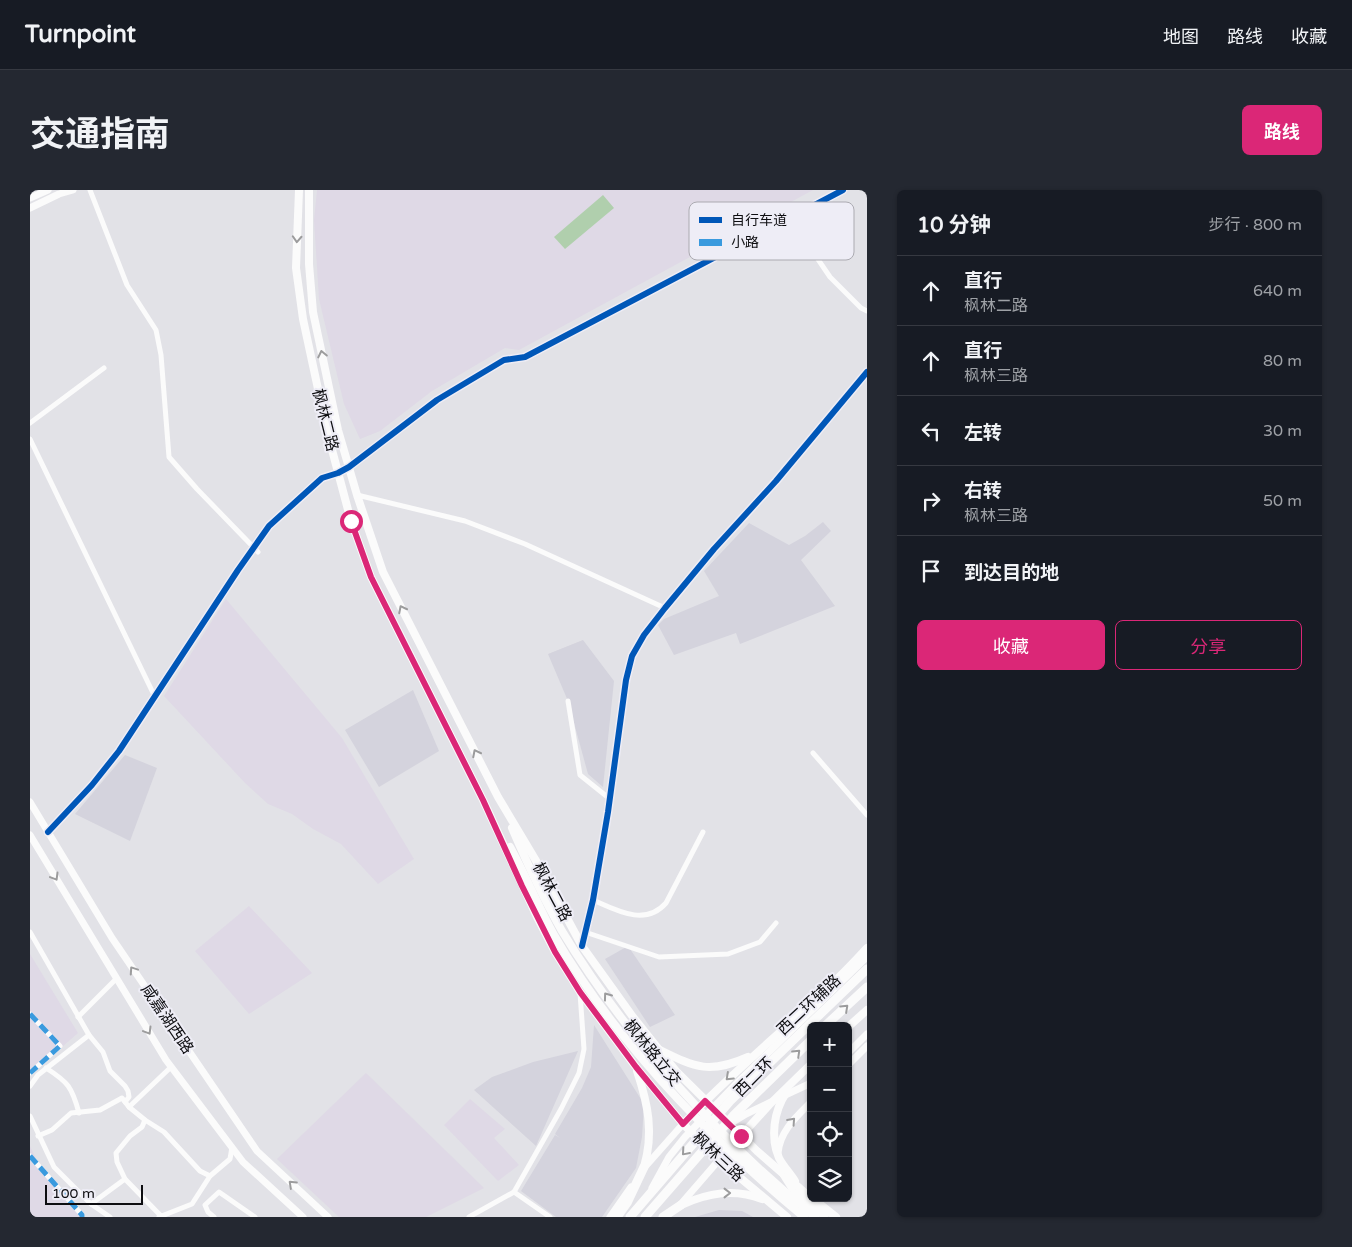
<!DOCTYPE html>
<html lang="zh">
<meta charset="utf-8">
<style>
:root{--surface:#171b24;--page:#242831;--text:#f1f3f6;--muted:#9ea1a6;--line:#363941;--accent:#db2777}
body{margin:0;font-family:"Varela Round","Noto Sans SC",sans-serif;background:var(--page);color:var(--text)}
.controls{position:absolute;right:15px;bottom:15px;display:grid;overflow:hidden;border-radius:8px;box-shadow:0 1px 4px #0004}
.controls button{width:45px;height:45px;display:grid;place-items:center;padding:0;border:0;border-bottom:1px solid var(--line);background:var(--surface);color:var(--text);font:25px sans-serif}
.scale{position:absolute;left:15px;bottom:12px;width:98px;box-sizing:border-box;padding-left:5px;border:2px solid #0e0e11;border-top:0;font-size:14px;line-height:18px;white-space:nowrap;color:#0e0e11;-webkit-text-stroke:4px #eeedf6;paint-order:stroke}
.stop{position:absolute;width:15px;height:15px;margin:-11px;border:4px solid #db2777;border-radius:50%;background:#fff}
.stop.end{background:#db2777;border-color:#fff;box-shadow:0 1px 5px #0008}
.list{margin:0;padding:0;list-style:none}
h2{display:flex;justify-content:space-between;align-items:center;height:65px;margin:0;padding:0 20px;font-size:21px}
h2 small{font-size:16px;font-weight:400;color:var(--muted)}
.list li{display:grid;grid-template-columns:32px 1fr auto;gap:15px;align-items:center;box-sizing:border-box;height:70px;padding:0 20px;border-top:1px solid var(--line)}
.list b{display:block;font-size:19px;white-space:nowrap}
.list p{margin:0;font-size:16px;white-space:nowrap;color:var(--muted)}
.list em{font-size:16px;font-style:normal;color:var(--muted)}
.actions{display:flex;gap:10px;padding:15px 20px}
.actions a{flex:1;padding:11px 0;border:1px solid var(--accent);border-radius:8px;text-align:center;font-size:18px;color:var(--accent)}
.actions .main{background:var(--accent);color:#fff}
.icon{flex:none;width:28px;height:28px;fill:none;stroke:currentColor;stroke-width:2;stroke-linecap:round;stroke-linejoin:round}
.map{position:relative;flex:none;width:837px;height:1027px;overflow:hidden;border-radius:8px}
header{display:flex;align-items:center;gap:30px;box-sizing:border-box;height:70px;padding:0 25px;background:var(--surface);border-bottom:1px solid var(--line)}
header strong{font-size:24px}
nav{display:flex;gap:28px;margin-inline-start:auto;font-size:18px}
.intro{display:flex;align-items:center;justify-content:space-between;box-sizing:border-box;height:120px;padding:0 30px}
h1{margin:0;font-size:35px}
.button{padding:12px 22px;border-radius:8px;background:var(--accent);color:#fff;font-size:18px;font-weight:700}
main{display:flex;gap:30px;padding:0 30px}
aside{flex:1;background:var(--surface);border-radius:8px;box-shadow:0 1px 4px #0004}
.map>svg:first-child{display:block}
.built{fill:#d4d3dd}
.education{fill:#dfd9e6}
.green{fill:#b0cfad}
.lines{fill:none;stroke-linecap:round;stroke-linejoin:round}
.street{stroke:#fbfbfb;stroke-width:5}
.secondary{stroke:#fbfbfb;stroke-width:7}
.primary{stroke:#fbfbfb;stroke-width:8}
.highway{stroke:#fbfbfb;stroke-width:9}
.quiet{stroke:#3a9ade;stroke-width:5;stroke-dasharray:10 5;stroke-linecap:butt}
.cycleway-casing{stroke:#eeedf6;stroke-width:9}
.cycleway{stroke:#0057b8;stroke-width:6}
.oneway{stroke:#9c9c9d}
.route{stroke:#db2777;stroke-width:6}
.labels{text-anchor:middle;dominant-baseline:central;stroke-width:4;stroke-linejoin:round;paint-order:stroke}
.street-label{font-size:16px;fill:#0e0e11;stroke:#eeedf6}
.key{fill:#eeedf6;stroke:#abaab1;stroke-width:1}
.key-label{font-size:14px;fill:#0e0e11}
</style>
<header>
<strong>Turnpoint</strong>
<nav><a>地图</a><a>路线</a><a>收藏</a></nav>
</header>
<div class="intro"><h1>交通指南</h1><a class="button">路线</a></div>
<main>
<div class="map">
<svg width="837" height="1027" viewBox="0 0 837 1027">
<rect width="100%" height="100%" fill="#e2e2e7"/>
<g class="built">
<polygon points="793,332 801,341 771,370 805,416 710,454 706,443 644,465 628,435 634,429 689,406 674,381 719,333 759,355 775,346"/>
<polygon points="553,450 584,491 573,597 558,584 538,511 518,464"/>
<polygon points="383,500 409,561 349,597 315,540"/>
<polygon points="95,565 127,578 100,651 45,624"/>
<polygon points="598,756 645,825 620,837 575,769"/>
<polygon points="564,835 614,914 612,947 606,978 572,1027 526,1027 491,1001 525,945 530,948 525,944 552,898 561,877"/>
<polygon points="548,861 506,956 444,900 462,887 503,872"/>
<polygon points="689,1020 712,1021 723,1027 665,1027"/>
</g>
<g class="education">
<polygon points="287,0 783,0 489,160 475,158 402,201 350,241 330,249 314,214 289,109 284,30"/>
<polygon points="196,409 312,548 384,669 348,694 311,654 283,639 262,624 238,614 215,593 134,506"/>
<polygon points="219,716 282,783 219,824 165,761"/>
<polygon points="0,764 48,843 0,885"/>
<polygon points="336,883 454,998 396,1027 309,1027 247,969"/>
<polygon points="440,909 475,939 464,948 489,975 468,991 414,935"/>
<polygon points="0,956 11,979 52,1027 0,1027"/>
</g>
<polygon class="green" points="573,5 584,18 535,59 524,47"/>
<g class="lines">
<g class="street">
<polyline points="60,0 97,95 126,140 131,165 139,267 167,299 228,362"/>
<polyline points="760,28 800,87 831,118 837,121"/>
<polyline points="0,233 74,178"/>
<polyline points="0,249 125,507"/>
<polyline points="327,305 435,331 495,354 635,418"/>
<polyline points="538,511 550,585 580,609"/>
<polyline points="783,563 837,625"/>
<polyline points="18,642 62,595 89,561 208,380 239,336 292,288 308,283"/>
<path d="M 563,710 C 586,720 615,737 636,713 L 673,642"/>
<polyline points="0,742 59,845 8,885 0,896"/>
<polyline points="555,742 629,767 698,764 730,752 746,733"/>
<polyline points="552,756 563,710 578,622 596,490 602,466 614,445 635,418 684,359 746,291 837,182"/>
<polyline points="0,824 30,856 0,883"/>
<polyline points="48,827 86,789"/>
<polyline points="59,845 73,862 80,881 95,896 98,901 99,907 95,912"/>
<path d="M 16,878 C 38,892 42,897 49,923"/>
<polyline points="99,917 141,877"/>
<polyline points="0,926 24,977 61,1014 80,1027"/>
<polyline points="8,946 22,940 41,923 70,920 92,908 99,917 115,930"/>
<polyline points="0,966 52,1025 52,1027"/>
<polyline points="95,989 87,972 86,963 100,946 112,937 115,930 134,942 170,981 180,986"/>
<polyline points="484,1002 531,919 549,883 554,859 550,803"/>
<polyline points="61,1014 95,989 131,1026"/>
<polyline points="129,1027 162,1014 180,986 200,969 202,957"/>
<polyline points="184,1027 178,1022 175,1015 189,1002 225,1027"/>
<polyline points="439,1027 484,1002 520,1027"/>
</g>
<g class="secondary">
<polyline points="0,8 18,0"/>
<polyline points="0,18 29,4 43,0"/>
<polyline points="308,283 319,277 407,210 474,170 495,167 813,0"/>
<polyline points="0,612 82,748 227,961 298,1027"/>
<polyline points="0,645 136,870 213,972 273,1027"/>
<polyline points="818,863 837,844"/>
<polyline points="818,875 837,856"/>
<polyline points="751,907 781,893"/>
<polyline points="698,935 716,924 741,912"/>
<path d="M 748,963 C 750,941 766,927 781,912"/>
<polyline points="614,978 653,934"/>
<polyline points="752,983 762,999 795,1027"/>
<polyline points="622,998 639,967 655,947 706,894 837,767"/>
<polyline points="650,1015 689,970"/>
<polyline points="580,1027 601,997"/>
</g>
<g class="primary">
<polyline points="269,0 266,78 273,129 297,241 321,331 341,387 453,610 508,729 525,762 550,802 606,877 653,934 689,970 757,1027"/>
<polyline points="279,0 279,74 283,122 308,240 327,305 353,382 468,607 505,669 552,756 603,827 646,881 727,961 781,1008"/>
<path d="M 482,638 C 497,673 513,708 532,741 C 596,847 689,949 785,1027"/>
<path d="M 480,657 C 496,686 508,716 524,745 C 586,852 679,948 774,1027"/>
<polyline points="818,837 837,820"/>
<path d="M 630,860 C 666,878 680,884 718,867"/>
<path d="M 607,881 C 618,914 624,943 614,977"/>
<path d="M 756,903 C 744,921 740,947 749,968 C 753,976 760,983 765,991"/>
<path d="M 653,934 C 711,872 780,821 837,758"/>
<polyline points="689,970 739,915 781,874"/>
<polyline points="782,1008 806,1027"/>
<path d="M 651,1015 C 678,1003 704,998 732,1009"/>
</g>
<g class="highway">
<polyline points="795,836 837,797"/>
<polyline points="587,1027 597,1013 614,977"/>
<polyline points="600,1027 700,911 837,779"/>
<polyline points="615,1027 704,925 781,850"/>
<polyline points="633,1027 651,1015"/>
</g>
<g class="quiet">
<polyline points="0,824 30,856 0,883"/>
<polyline points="0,966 52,1025 52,1027"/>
</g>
<g class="cycleway-casing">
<g id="cycleway">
<polyline points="18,642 62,595 89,561 208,380 239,336 292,288 308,283 319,277 407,210 474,170 495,167 813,0"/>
<polyline points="552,756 563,710 578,622 596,490 602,466 614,445 635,418 684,359 746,291 837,182"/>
</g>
</g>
<use href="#cycleway" class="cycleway"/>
</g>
<defs><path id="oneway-chevron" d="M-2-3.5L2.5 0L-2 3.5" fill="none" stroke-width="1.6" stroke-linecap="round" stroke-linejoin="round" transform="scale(1.25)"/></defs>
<g class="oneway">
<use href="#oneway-chevron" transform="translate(267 49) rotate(93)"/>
<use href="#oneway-chevron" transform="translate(292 164) rotate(-102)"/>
<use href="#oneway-chevron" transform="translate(372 419) rotate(-117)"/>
<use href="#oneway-chevron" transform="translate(446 563) rotate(-117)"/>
<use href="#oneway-chevron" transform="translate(25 687) rotate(59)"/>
<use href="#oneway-chevron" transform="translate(103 780) rotate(-124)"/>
<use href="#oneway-chevron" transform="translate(577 806) rotate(-126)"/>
<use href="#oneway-chevron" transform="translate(815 818) rotate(-43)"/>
<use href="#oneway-chevron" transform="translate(118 841) rotate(59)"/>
<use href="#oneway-chevron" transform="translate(767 863) rotate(-44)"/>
<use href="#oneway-chevron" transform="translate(699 887) rotate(137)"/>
<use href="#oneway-chevron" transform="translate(762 931) rotate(-48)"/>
<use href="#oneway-chevron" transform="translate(655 962) rotate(131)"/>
<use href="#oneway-chevron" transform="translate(262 994) rotate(-137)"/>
<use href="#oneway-chevron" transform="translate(697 1003)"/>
</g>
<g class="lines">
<polyline class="route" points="321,331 341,387 453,610 492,696 525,762 550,802 606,877 653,934 675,911 711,946"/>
</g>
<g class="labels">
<g class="street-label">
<text transform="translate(295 230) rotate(76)">枫林二路</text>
<text transform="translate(522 702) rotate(62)">枫林二路</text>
<text transform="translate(779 815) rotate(-43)">西二环辅路</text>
<text transform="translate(137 829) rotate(56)">咸嘉湖西路</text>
<text transform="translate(622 863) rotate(51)">枫林路立交</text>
<text transform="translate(724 887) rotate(-45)">西二环</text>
<text transform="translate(688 967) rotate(43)">枫林三路</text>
</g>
</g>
<rect x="659" y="12" width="165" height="58" rx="8" class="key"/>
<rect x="669" y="27" width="23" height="6" fill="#0057b8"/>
<rect x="669" y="49" width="23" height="7" fill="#3a9ade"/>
<g class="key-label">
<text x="701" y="35">自行车道</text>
<text x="701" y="57">小路</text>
</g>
</svg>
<div class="controls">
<button>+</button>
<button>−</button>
<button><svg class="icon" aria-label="locate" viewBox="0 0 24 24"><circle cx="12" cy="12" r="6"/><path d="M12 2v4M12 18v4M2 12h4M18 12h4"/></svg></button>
<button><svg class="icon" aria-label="layers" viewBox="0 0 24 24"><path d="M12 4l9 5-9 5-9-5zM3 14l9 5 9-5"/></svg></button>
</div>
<div class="scale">100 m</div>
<div class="stop" style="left:321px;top:331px"></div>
<div class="stop end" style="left:711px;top:946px"></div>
</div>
<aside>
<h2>10 分钟<small>步行 · 800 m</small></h2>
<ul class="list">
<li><svg class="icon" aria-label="ahead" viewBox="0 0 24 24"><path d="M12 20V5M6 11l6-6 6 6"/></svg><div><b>直行</b><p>枫林二路</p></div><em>640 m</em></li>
<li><svg class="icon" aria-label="ahead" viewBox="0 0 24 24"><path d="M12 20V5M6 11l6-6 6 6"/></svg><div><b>直行</b><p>枫林三路</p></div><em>80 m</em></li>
<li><svg class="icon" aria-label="left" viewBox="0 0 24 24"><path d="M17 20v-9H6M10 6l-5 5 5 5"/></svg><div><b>左转</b></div><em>30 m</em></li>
<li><svg class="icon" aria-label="right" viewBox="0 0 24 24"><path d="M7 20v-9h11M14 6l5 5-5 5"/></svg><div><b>右转</b><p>枫林三路</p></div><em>50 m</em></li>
<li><svg class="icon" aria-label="arrive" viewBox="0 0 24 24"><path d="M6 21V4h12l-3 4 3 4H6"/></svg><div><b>到达目的地</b></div></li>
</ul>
<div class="actions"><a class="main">收藏</a><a>分享</a></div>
</aside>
</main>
